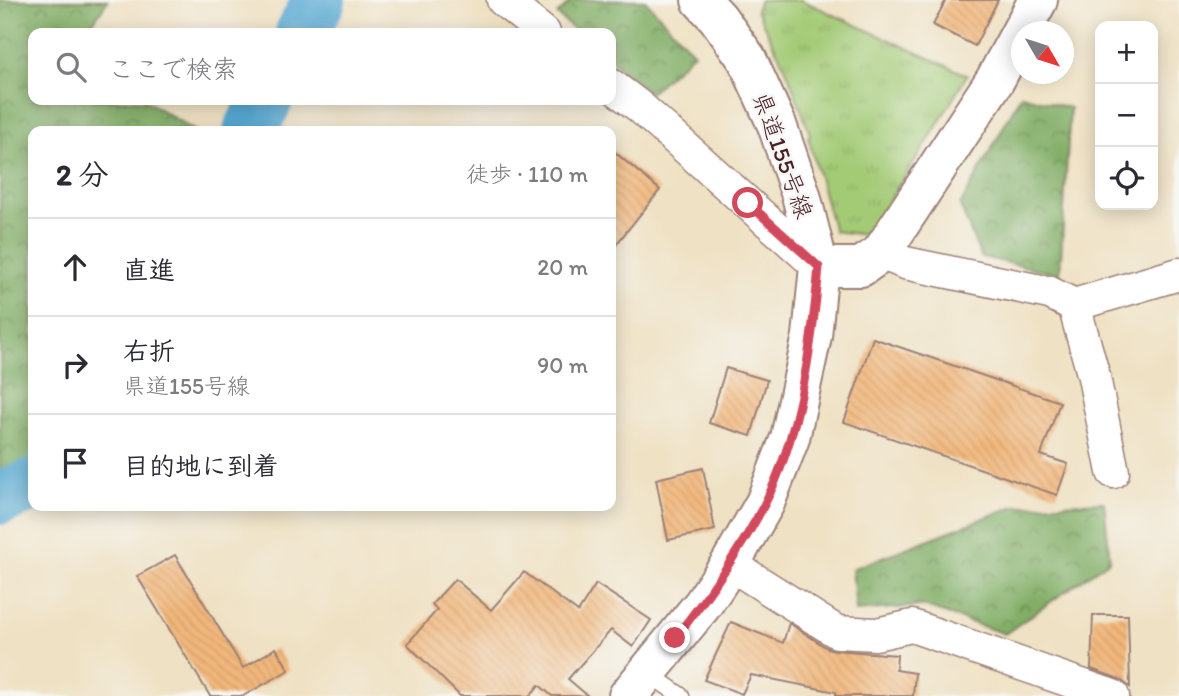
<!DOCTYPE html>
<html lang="ja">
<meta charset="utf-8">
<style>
:root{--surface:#fff;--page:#f7f7f7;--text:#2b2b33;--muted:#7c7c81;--line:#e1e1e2}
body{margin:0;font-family:Itim,"Klee One",sans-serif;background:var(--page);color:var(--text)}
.controls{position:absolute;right:21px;top:21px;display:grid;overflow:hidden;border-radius:14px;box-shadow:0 4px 18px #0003}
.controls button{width:63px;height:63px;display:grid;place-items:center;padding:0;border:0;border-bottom:2px solid var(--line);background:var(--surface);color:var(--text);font:35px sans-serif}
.compass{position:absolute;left:1011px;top:21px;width:63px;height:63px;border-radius:50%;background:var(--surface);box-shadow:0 4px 18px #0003;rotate:129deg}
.stop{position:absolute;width:21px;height:21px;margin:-16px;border:5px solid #d1495b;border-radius:50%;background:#fff}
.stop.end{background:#d1495b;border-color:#fff;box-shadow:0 2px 7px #0008}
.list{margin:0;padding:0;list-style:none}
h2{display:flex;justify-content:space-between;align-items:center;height:91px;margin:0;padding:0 28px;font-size:30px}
h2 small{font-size:23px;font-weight:400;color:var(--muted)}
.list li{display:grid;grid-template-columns:46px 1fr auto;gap:21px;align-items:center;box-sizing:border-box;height:98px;padding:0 28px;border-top:2px solid var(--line)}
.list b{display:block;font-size:26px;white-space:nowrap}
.list p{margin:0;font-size:23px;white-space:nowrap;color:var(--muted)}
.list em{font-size:23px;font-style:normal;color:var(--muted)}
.icon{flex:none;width:38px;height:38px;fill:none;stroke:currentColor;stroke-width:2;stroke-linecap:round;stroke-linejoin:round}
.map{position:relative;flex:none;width:1179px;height:696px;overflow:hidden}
.search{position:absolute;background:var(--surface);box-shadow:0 4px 18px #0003;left:28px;top:28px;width:588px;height:77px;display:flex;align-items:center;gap:18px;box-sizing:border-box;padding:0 24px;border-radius:14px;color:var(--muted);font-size:26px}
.panel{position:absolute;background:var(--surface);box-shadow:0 4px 18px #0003;left:28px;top:126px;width:588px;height:385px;border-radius:14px}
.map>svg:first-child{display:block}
.grass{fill:url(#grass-tufts);stroke:#767450;stroke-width:2}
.forest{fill:url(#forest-crowns);stroke:#666648;stroke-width:2}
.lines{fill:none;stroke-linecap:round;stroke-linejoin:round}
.river{stroke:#57a8d2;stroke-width:54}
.building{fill:url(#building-back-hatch)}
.service-casing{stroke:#9c8077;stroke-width:19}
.minor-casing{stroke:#9c8077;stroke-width:35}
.tertiary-casing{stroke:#9c8077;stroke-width:42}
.secondary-casing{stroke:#9c8077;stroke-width:42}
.service{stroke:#fff;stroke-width:16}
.minor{stroke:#fff;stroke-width:32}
.tertiary{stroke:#fff;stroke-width:38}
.secondary{stroke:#fff;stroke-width:38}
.route{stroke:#d1495b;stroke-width:9}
.labels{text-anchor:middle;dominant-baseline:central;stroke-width:5;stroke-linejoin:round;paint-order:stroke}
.street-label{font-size:24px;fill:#4a1f2b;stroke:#f6f6f2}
</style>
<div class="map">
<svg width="1179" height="696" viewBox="0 0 1179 696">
<defs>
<pattern id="grass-tufts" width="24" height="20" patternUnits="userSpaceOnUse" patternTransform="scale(1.75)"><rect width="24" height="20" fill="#a3ca75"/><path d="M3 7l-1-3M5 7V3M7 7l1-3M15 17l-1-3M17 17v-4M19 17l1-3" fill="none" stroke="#8ead65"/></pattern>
<pattern id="forest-crowns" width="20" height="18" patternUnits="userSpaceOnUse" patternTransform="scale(1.75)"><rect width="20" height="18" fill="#82ae66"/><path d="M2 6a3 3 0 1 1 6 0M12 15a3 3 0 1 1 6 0" fill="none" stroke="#6c8d54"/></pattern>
<pattern id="building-back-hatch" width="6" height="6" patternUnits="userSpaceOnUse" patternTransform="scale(1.75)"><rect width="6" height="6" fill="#f2b77b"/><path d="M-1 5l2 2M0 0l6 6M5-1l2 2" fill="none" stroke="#d19d6a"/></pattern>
</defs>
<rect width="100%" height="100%" fill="#f6f6f2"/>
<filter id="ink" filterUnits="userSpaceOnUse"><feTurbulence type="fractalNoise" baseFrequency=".0143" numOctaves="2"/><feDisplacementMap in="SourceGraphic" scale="14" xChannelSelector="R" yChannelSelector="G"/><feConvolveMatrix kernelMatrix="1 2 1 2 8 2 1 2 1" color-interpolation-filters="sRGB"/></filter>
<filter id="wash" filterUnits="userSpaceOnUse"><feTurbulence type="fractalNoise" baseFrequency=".00686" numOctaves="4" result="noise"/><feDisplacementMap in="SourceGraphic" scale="28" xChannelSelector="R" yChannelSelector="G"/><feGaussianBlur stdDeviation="1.57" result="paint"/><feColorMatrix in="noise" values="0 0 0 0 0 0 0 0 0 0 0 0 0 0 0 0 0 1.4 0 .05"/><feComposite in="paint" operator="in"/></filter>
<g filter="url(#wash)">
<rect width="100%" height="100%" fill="#efe1c3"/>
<polygon class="grass" points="760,0 801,0 967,75 928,141 866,235 834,231 808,137 810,135 808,128 786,69 756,10"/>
<g class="forest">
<polygon points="0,0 108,0 86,33 33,33 33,100 145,100 195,131 33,131 33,468 0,481"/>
<polygon points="572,0 645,0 694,53 650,93 611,60 611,33 578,33 557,15"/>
<polygon points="1021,95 1070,108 1060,274 981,257 960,206"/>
<polygon points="1104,502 1110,560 1005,634 923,606 856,611 852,569 1015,506"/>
</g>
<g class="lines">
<g class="river">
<polyline points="302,33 319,0"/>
<polyline points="250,131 266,100"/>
<polyline points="0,498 33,485"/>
</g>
</g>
<g id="blocks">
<g class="building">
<polygon points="946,0 998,0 975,46 933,25"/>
<polygon points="611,149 660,190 611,251"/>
<polygon points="873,338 1060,402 1041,455 1068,464 1057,495 844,422"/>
<polygon points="726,368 767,380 751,436 709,423"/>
<polygon points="703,468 715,530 668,540 656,479"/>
<polygon points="175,555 243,668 276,648 289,670 243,696 210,696 137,576"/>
<polygon points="524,572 578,612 596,584 651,620 633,647 611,630 568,679 588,696 552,696 539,685 530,696 460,696 407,644 437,610 432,604 455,579 491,610"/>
<polygon points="1093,615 1128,615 1130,687 1119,679 1091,669"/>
<polygon points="731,622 783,643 789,623 827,648 835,650 897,655 896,670 915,673 913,696 836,696 836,692 751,675 742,694 704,680"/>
</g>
</g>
</g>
<g filter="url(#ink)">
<use href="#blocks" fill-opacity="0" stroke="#9c8077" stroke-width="2"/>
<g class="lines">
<g class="service-casing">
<polyline id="service" points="648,673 681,696"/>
</g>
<g class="minor-casing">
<g id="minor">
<polyline points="503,0 544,33"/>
<polyline points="611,85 640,107 819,267"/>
<polyline points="881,253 905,263 1050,293 1074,305 1094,377 1113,472"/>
<polyline points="1074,305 1179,274"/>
<polyline points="730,564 837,632 876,634 912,626 1113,696"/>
</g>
</g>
<g class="tertiary-casing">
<polyline id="tertiary" points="819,267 861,267 881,253 995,80 1038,0"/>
</g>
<g class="secondary-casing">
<polyline id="secondary" points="628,696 703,604 730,564 765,503 790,438 812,336 819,267 801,195 777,125 747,59 718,18 701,0"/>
</g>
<use href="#service" class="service"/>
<use href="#minor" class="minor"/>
<use href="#tertiary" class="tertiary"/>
<use href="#secondary" class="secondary"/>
</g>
</g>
<g class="lines" filter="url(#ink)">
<path class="route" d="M 675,638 C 708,596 739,553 764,505 C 800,436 812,345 819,267 L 748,203"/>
</g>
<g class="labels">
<g class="street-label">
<text transform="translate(783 155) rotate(70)">県道155号線</text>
</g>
</g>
</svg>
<div class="controls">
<button>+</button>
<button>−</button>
<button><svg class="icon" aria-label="locate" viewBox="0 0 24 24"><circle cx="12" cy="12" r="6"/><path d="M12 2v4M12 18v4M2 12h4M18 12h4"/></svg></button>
</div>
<svg class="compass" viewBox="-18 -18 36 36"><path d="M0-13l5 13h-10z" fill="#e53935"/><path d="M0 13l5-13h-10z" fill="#7c7c81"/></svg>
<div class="stop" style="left:748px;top:203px"></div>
<div class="stop end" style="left:675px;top:638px"></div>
<div class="search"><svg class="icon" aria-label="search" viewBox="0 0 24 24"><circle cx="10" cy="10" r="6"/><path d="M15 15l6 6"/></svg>ここで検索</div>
<section class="panel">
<h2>2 分<small>徒歩 · 110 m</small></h2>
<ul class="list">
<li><svg class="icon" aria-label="ahead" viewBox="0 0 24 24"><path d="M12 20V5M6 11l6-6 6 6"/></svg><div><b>直進</b></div><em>20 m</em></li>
<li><svg class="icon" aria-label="right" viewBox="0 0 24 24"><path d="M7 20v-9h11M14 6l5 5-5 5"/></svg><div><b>右折</b><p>県道155号線</p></div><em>90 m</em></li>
<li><svg class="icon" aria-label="arrive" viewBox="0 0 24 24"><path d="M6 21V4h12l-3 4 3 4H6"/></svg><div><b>目的地に到着</b></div></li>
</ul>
</section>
</div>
